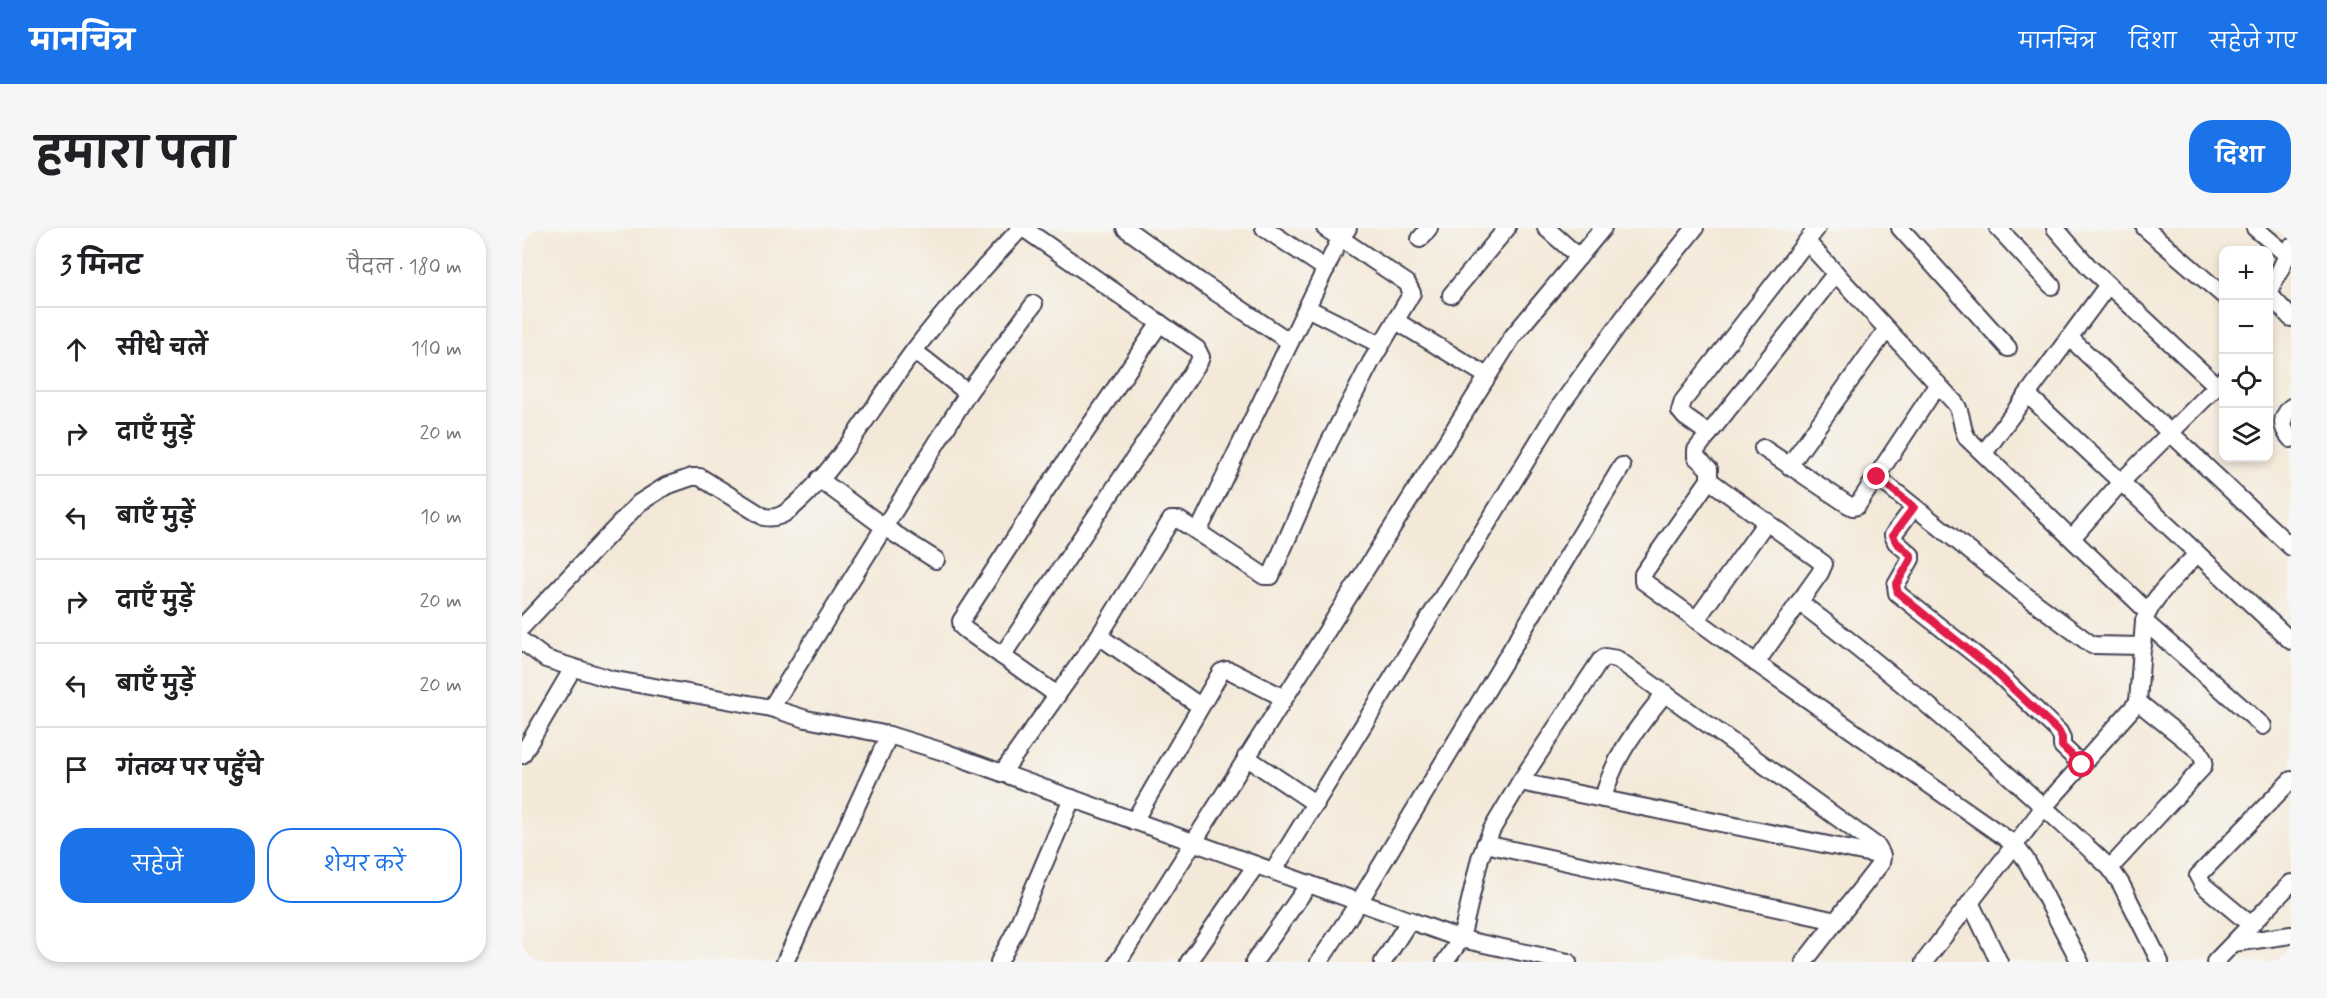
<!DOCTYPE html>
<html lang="hi">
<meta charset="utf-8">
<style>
:root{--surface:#fff;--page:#f6f6f6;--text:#202124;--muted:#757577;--line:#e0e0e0;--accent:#1a73e8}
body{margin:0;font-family:Mynerve,"Playpen Sans Deva",sans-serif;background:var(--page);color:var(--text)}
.controls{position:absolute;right:18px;top:18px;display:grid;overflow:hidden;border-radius:12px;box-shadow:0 3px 9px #0003}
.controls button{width:54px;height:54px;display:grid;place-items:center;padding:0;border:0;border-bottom:2px solid var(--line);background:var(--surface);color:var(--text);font:30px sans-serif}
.stop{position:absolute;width:18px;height:18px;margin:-14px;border:4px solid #e11d48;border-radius:50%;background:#fff}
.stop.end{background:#e11d48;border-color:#fff;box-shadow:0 2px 6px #0008}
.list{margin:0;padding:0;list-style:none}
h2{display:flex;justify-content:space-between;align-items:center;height:78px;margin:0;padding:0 24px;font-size:26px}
h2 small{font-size:20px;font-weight:400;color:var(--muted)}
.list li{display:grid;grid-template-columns:39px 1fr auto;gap:18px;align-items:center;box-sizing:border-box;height:84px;padding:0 24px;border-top:2px solid var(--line)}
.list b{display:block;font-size:22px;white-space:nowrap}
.list em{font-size:20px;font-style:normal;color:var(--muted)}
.actions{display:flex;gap:12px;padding:18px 24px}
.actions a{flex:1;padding:14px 0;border:2px solid var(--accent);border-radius:24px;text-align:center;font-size:21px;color:var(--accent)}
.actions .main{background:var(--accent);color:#fff}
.icon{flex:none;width:33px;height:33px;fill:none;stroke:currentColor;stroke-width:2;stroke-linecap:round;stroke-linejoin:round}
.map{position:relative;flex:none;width:1769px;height:734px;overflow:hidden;border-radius:24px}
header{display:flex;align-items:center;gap:36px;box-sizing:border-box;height:84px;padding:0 30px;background:var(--accent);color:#fff}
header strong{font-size:28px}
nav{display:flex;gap:33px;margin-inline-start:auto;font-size:21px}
.intro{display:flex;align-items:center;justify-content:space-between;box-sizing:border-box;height:144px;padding:0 36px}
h1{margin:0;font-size:42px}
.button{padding:15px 27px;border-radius:24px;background:var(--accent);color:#fff;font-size:21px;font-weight:700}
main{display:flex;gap:36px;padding:0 36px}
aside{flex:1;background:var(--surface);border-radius:24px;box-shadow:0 3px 9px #0003}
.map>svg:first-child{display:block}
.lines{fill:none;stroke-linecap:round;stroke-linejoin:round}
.street-casing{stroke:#424053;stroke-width:20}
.street{stroke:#fff;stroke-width:16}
.route{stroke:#e11d48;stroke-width:8}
</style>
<header>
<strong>मानचित्र</strong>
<nav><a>मानचित्र</a><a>दिशा</a><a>सहेजे गए</a></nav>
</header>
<div class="intro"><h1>हमारा पता</h1><a class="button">दिशा</a></div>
<main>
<aside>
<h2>3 मिनट<small>पैदल · 180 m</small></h2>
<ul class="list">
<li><svg class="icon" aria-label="ahead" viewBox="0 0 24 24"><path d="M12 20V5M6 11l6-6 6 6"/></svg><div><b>सीधे चलें</b></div><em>110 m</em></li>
<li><svg class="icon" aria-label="right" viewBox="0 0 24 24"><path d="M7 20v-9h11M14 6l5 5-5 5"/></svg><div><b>दाएँ मुड़ें</b></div><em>20 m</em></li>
<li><svg class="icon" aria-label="left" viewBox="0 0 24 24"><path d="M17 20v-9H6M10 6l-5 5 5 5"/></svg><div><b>बाएँ मुड़ें</b></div><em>10 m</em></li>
<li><svg class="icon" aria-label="right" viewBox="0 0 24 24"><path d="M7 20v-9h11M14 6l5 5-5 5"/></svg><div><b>दाएँ मुड़ें</b></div><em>20 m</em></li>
<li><svg class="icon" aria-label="left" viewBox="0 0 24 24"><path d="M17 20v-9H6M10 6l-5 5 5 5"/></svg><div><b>बाएँ मुड़ें</b></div><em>20 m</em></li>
<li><svg class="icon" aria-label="arrive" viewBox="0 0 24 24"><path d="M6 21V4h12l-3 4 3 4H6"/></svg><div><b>गंतव्य पर पहुँचे</b></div></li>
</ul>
<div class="actions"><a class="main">सहेजें</a><a>शेयर करें</a></div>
</aside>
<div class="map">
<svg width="1769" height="734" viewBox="0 0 1769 734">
<rect width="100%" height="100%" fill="#f6f6f2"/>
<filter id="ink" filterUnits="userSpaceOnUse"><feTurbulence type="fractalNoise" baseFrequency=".0167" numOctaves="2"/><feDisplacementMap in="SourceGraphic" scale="12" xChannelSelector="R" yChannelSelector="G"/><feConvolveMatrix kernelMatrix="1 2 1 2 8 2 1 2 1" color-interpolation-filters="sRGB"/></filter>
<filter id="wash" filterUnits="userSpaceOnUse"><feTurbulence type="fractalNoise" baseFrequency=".008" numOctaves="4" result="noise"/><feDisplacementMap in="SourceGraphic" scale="24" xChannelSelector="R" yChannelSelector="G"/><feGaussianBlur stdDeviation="1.35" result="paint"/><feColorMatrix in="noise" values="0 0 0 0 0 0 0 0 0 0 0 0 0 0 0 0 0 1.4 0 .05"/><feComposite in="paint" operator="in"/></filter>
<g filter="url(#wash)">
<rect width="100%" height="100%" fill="#f4e9d8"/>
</g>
<g filter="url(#ink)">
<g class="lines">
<g class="street-casing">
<g id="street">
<polyline points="603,0 677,53 768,114"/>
<polyline points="742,0 804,41"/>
<polyline points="1024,0 1057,29"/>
<polyline points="1378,0 1486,120"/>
<polyline points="1476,0 1530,58"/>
<polyline points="1533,0 1567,39 1695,158"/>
<polyline points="1623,0 1702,68"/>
<polyline points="1733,0 1765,27"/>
<polyline points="898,11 907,0"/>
<path d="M 1285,14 L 1433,175 C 1441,185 1438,198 1445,210 L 1626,384"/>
<polyline points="1314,45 1174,222 1174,229 1187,241 1187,252 1121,346 1121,353 1234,435 1492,616 1504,632 1558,734"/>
<polyline points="1747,66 1769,90"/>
<polyline points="929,67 985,0"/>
<polyline points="1746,67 1769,19"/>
<polyline points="785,80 859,117"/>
<polyline points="874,93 965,148"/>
<polyline points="1548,110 1769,319"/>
<polyline points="446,165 512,76"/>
<polyline points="1506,167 1769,413"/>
<path d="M 1769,179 C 1758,190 1759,200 1769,211"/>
<polyline points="1187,206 1163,189 1158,183 1161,173 1295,0"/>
<polyline points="1241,220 1325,276 1331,279 1335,278 1416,156"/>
<polyline points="1462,225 1586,57"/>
<polyline points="1267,238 1365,101"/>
<polyline points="1355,249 1499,364 1570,417 1621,418"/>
<polyline points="297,251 362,299 414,332"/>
<polyline points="1187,252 1302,336 1298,345 1234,435"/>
<polyline points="1392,279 1371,307 1374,314 1389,327 1389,331 1374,357 1375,365 1470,440 1537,504 1540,510 1540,518 1560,537"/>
<polyline points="676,304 742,348 749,348 807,215 849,134 890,65 885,55 803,0"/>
<polyline points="1550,310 1599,254 1702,151"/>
<path d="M 1277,374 C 1386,456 1488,547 1588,640 L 1599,656 L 1638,734"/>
<polyline points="1174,392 1245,293"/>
<polyline points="1622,393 1741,498"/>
<path d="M 0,399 L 117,275 L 144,258 L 170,249 L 178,249 L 242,289 C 254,291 262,287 271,279 C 316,241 355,172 391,124 C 424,80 462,40 499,0"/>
<polyline points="577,408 678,478"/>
<polyline points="0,413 24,431 88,451 249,480 284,491 367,507 422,524 939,711 1046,734"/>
<polyline points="480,428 677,134 679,129 675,121 501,0"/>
<polyline points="535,467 445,403 440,399 439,393 524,262 638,95"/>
<polyline points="249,480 446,165 392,123"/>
<polyline points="0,527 51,440"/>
<polyline points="724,529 794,576"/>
<polyline points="480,545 577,408 649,292 657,292 676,304 818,11 826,0"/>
<polyline points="998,554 1360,628 1359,635 1282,734"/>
<path d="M 1081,571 C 1093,525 1115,501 1143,465"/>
<polyline points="612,593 699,444 705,442 709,443 762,470"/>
<polyline points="963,616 1314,693"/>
<polyline points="1588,640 1681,539 1682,533 1677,523 1616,474"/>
<polyline points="752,642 1038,178 1113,74 1173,0"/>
<polyline points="1448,674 1477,734"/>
<polyline points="1729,697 1681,657 1676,648 1769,552"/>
<polyline points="1712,715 1769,707"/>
<polyline points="263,734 367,507"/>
<polyline points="477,734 493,704 550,570"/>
<polyline points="596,734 991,108 1081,0"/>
<polyline points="667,734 734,637"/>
<polyline points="732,734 787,656"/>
<polyline points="797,734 837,674 1100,238"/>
<polyline points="861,734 888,692"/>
<polyline points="923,734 939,711 958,630 970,601 998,554 1078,433 1083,429 1095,431 1356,619 1360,628"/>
<path d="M 1402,734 L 1522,579 L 1616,474 L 1622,393 C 1632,366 1656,347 1675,326"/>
<polyline points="1693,734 1769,655"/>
</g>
</g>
<use href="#street" class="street"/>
</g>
</g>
<g class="lines" filter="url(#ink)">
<polyline class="route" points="1355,249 1392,279 1371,307 1374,314 1389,327 1389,331 1374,357 1376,365 1470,441 1537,504 1540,510 1540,518 1560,537"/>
</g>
</svg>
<div class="controls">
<button>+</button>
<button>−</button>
<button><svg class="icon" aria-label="locate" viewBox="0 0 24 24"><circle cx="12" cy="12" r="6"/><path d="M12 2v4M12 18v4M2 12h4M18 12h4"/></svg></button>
<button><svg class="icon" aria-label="layers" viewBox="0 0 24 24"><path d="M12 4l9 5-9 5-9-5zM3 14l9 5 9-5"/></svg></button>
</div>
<div class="stop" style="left:1560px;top:537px"></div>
<div class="stop end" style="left:1355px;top:249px"></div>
</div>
</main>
